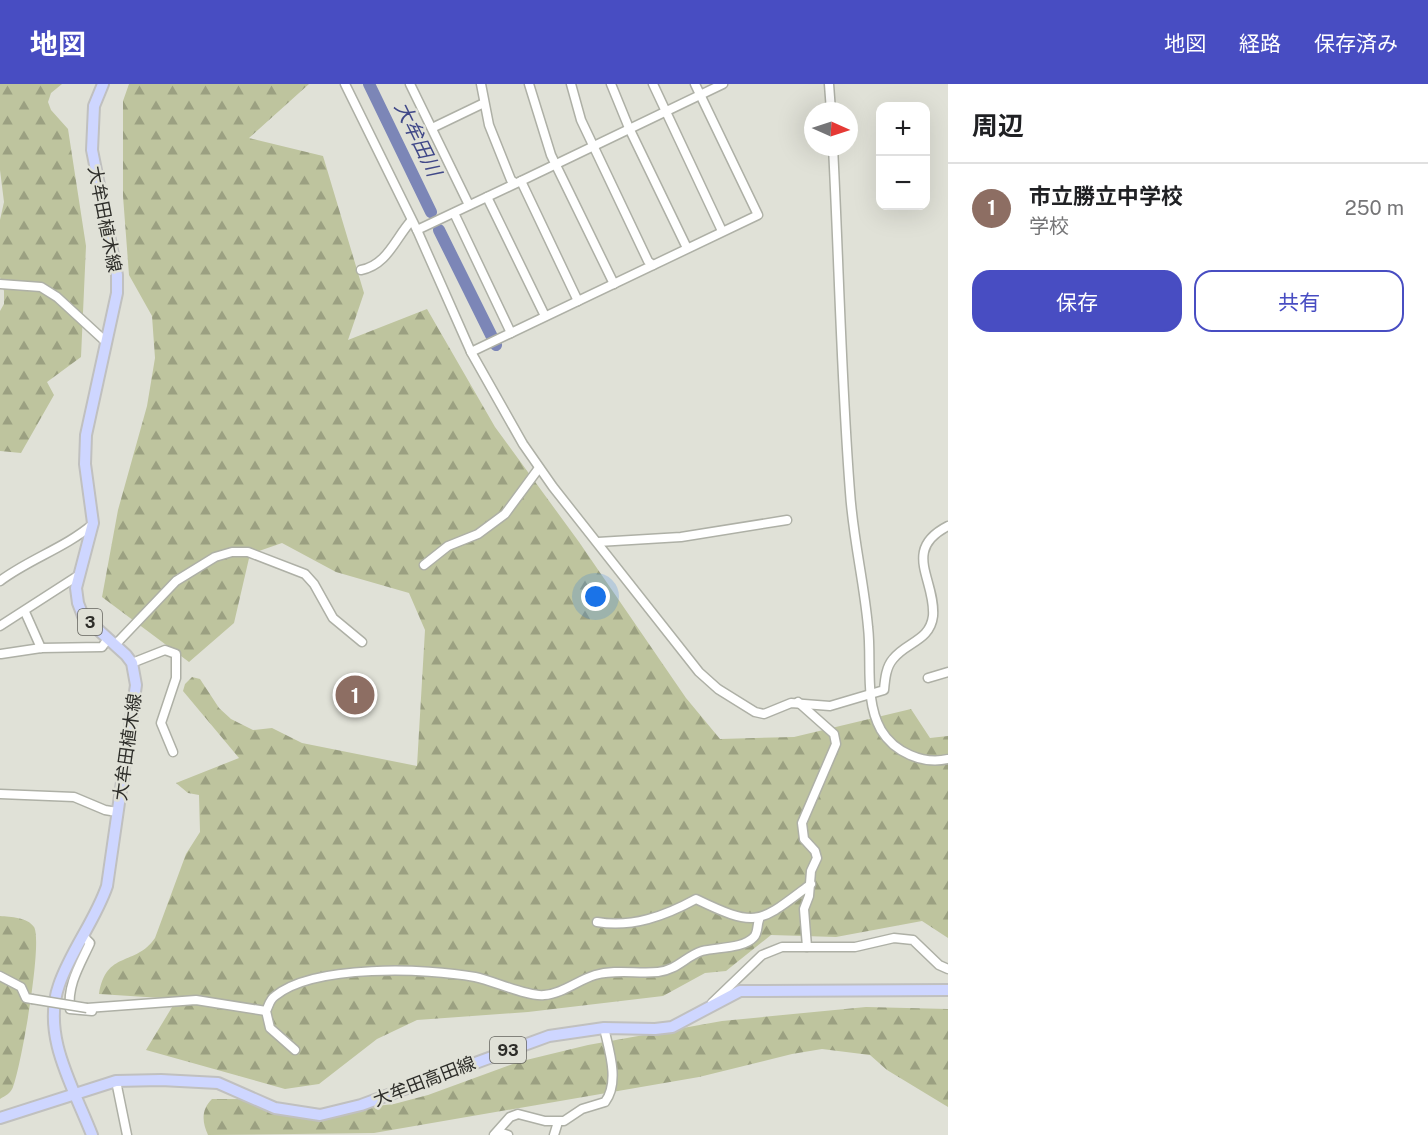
<!DOCTYPE html>
<html lang="ja">
<meta charset="utf-8">
<style>
:root{--surface:#fff;--page:#f2f2f2;--text:#202124;--muted:#757577;--line:#e0e0e0;--accent:#484dc2}
body{margin:0;font-family:"Public Sans","Noto Sans JP",sans-serif;background:var(--page);color:var(--text)}
.controls{position:absolute;right:18px;top:18px;display:grid;overflow:hidden;border-radius:12px;box-shadow:0 6px 24px #0002}
.controls button{width:54px;height:54px;display:grid;place-items:center;padding:0;border:0;border-bottom:2px solid var(--line);background:var(--surface);color:var(--text);font:30px sans-serif}
.compass{position:absolute;left:804px;top:18px;width:54px;height:54px;border-radius:50%;background:var(--surface);box-shadow:0 6px 24px #0002;rotate:93deg}
.you{position:absolute;left:596px;top:513px;width:21px;height:21px;margin:-15px;border:4px solid #fff;border-radius:50%;background:#1a73e8;box-shadow:0 0 0 9px #1a73e833}
.badge{display:grid;place-items:center;width:39px;height:39px;border-radius:50%;background:var(--accent);color:#fff;font-size:20px;font-weight:700}
.pin{position:absolute;translate:-50% -50%;border:3px solid #fff;box-shadow:0 2px 6px #0006}
.list{margin:0;padding:0;list-style:none}
h2{display:flex;justify-content:space-between;align-items:center;height:78px;margin:0;padding:0 24px;font-size:26px}
h2 small{font-size:20px;font-weight:400;color:var(--muted)}
.list li{display:grid;grid-template-columns:39px 1fr auto;gap:18px;align-items:center;box-sizing:border-box;height:90px;padding:0 24px;border-top:2px solid var(--line)}
.list b{display:block;font-size:22px;white-space:nowrap}
.list p{margin:0;font-size:20px;white-space:nowrap;color:var(--muted)}
.list em{font-size:20px;font-style:normal;color:var(--muted)}
.actions{display:flex;gap:12px;padding:18px 24px}
.actions a{flex:1;padding:14px 0;border:2px solid var(--accent);border-radius:18px;text-align:center;font-size:21px;color:var(--accent)}
.actions .main{background:var(--accent);color:#fff}
.map{position:relative;flex:none;width:948px;height:1051px;overflow:hidden}
header{display:flex;align-items:center;gap:36px;box-sizing:border-box;height:84px;padding:0 30px;background:var(--accent);color:#fff}
header strong{font-size:28px}
nav{display:flex;gap:33px;margin-inline-start:auto;font-size:21px}
main{display:flex}
aside{flex:1;background:var(--surface)}
.map>svg:first-child{display:block}
.forest{fill:url(#forest-firs)}
.lines{fill:none;stroke-linecap:round;stroke-linejoin:round}
.river{stroke:#7c86b7;stroke-width:12}
.minor-casing{stroke:#aeb0a6;stroke-width:11}
.major-casing{stroke:#c0c0bf;stroke-width:14}
.minor{stroke:#fff;stroke-width:8}
.major{stroke:#ced6ff;stroke-width:10}
.minor-bridge-casing{stroke:#aeb0a6;stroke-width:11;stroke-linecap:butt}
.minor-bridge{stroke:#fff;stroke-width:8}
.labels{text-anchor:middle;dominant-baseline:central;stroke-width:5;stroke-linejoin:round;paint-order:stroke}
.shield{fill:#e0e1d7;stroke:#63635d;stroke-width:1.5}
.shield-label{font-size:16px;font-weight:bold;fill:#2d2d29}
.street-label{font-size:18px;fill:#2d2d29;stroke:#e0e1d7}
.water-label{font-size:20px;font-style:italic;fill:#404888;stroke:#e0e1d7}
</style>
<header>
<strong>地図</strong>
<nav><a>地図</a><a>経路</a><a>保存済み</a></nav>
</header>
<main>
<div class="map">
<svg width="948" height="1051" viewBox="0 0 948 1051">
<defs>
<pattern id="forest-firs" width="22" height="20" patternUnits="userSpaceOnUse" patternTransform="scale(1.5)"><rect width="22" height="20" fill="#bec49e"/><path d="M5 1l3.5 6h-7zM16 11l3.5 6h-7z" fill="#9ba081"/></pattern>
</defs>
<rect width="100%" height="100%" fill="#e0e1d7"/>
<g class="forest">
<polygon points="0,0 62,0 51,9 48,18 51,26 68,45 86,162 81,273 47,298 54,311 21,369 0,367 0,227 4,220 4,207 0,193 0,136 4,118 0,86"/>
<path d="M 129,0 L 309,0 L 249,54 L 323,72 L 364,209 L 348,256 L 427,225 L 495,343 L 579,458 L 686,614 L 720,655 L 794,653 L 911,625 L 930,654 L 948,652 L 948,854 L 922,837 L 836,853 L 771,851 L 726,887 L 705,889 L 663,912 L 528,928 L 417,936 L 377,955 L 319,1000 L 285,1005 L 146,966 L 177,915 L 99,910 C 106,866 135,883 155,854 L 186,770 L 200,748 L 199,711 L 188,709 L 176,699 L 239,674 L 183,607 L 185,600 L 192,593 L 200,595 L 219,624 L 231,635 L 253,646 L 272,644 L 302,659 L 417,682 L 425,546 L 409,509 L 336,488 L 282,459 L 250,470 L 234,539 L 189,578 L 102,513 L 118,426 L 147,322 L 155,274 L 152,232 L 129,191 L 123,112 L 123,17 Z"/>
<path d="M 0,832 C 11,833 27,833 34,843 C 43,858 21,983 13,1003 C 11,1009 5,1012 0,1015 Z"/>
<path d="M 866,923 L 948,925 L 948,1023 L 887,986 L 870,971 L 822,965 L 792,970 L 699,993 L 374,1049 L 208,1051 C 202,1038 201,1026 212,1015 L 258,1015 L 293,1024 L 358,1024 L 394,1020 L 428,1011 L 518,978 L 588,961 L 722,937 Z"/>
</g>
<g class="lines">
<g class="river">
<polyline points="369,0 431,128"/>
<polyline points="439,146 496,261"/>
</g>
<g class="minor-casing">
<g id="minor">
<path d="M 345,0 L 417,146 L 471,268 L 523,360 L 553,403 L 699,588 L 718,605 L 755,628 L 764,630 L 791,619 L 830,622 L 884,606 C 885,595 886,583 893,575 C 906,558 930,557 933,532 C 936,496 901,466 948,442"/>
<polyline points="410,0 469,121"/>
<polyline points="481,0 489,41 511,96 515,99"/>
<polyline points="529,0 551,71 614,200"/>
<polyline points="571,0 581,36 648,177 653,181"/>
<polyline points="611,0 629,44 687,164"/>
<polyline points="653,0 722,147"/>
<polyline points="829,0 831,27"/>
<polyline points="432,44 484,19"/>
<path d="M 833,63 C 839,178 841,293 850,408 C 853,454 864,498 868,543 C 872,577 864,616 881,646 C 894,668 923,681 948,675"/>
<polyline points="521,97 723,0"/>
<polyline points="487,113 545,232"/>
<polyline points="454,129 511,249"/>
<polyline points="417,146 521,97 578,217"/>
<path d="M 361,186 C 387,181 395,155 411,137"/>
<polyline points="0,200 41,203 57,213 106,258"/>
<polyline points="471,268 758,131 695,0"/>
<polyline points="598,458 681,453 787,436"/>
<polyline points="424,481 448,462 478,450 505,430 539,384"/>
<path d="M 0,497 C 29,475 65,464 93,440"/>
<polyline points="25,528 41,564"/>
<polyline points="0,542 79,491"/>
<polyline points="115,561 176,497 215,473 232,468 248,468 305,490 314,500 333,534 362,558"/>
<polyline points="1,570 41,564 102,563 107,556"/>
<polyline points="132,579 165,566 176,570 176,594 161,639 173,668"/>
<polyline points="928,594 948,588"/>
<polyline points="798,618 834,650 836,660 802,739 804,755 815,767 817,774 811,787 809,812 804,825 807,863"/>
<polyline points="0,710 74,713 105,726 117,728"/>
<path d="M 597,838 C 632,844 665,832 696,815 C 758,845 759,839 811,800"/>
<path d="M 84,853 L 90,859 C 80,881 67,901 70,925 L 92,927"/>
<polyline points="0,892 21,903 26,914 32,915"/>
<polyline points="712,919 762,871 782,863 855,863 894,854 913,856 939,881 948,885"/>
<polyline points="87,924 196,916 266,927"/>
<path d="M 295,966 L 270,944 L 266,927 C 269,922 269,916 275,912 C 314,880 427,884 475,893 C 494,897 528,913 544,911 C 562,910 578,896 595,891 C 616,885 637,890 658,888 C 677,886 686,872 702,867 C 717,863 743,865 754,853 C 758,849 757,841 759,836"/>
<polyline points="116,997 127,1051"/>
<polyline points="499,1048 508,1051"/>
<path d="M 494,1051 L 510,1033 L 518,1030 L 545,1037 L 564,1037 L 582,1025 L 605,1018 C 620,998 609,966 604,944"/>
<polyline points="554,1051 558,1038"/>
</g>
</g>
<g class="major-casing">
<g id="major">
<polyline points="0,1034 116,997 161,996 218,999 275,1024 320,1031 361,1021 549,952 604,944 655,945 672,943 740,907 948,906"/>
<path d="M 92,1051 C 74,1004 41,952 59,901 C 71,866 95,837 107,802 L 136,601 L 132,579 L 126,571 L 83,532 L 78,519 L 76,504 L 93,439 L 85,380 L 86,351 L 117,209 L 117,191 L 92,66 L 94,22 L 103,0"/>
</g>
</g>
<use href="#minor" class="minor"/>
<use href="#major" class="major"/>
<g class="minor-bridge-casing">
<polyline id="minor-bridge" points="32,915 87,924"/>
</g>
<use href="#minor-bridge" class="minor-bridge"/>
</g>
<g class="labels">
<g class="shield">
<rect x="78" y="525" width="24" height="26" rx="4.5"/>
<rect x="490" y="953" width="36" height="26" rx="4.5"/>
</g>
<g class="shield-label">
<text x="90" y="538">3</text>
<text x="508" y="966">93</text>
</g>
<g class="street-label">
<text transform="translate(105 135) rotate(79)">大牟田植木線</text>
<text transform="translate(127 663) rotate(-82)">大牟田植木線</text>
<text transform="translate(424 997) rotate(-21)">大牟田高田線</text>
</g>
<g class="water-label">
<text transform="translate(418 55) rotate(64)">大牟田川</text>
</g>
</g>
</svg>
<div class="controls">
<button>+</button>
<button>−</button>
</div>
<svg class="compass" viewBox="-18 -18 36 36"><path d="M0-13l5 13h-10z" fill="#e53935"/><path d="M0 13l5-13h-10z" fill="#757577"/></svg>
<div class="you"></div>
<div class="pin badge" style="left:355px;top:611px;background:#8d6e63">1</div>
</div>
<aside>
<h2>周辺<small></small></h2>
<ul class="list">
<li><span class="badge" style="background:#8d6e63">1</span><div><b>市立勝立中学校</b><p>学校</p></div><em>250 m</em></li>
</ul>
<div class="actions"><a class="main">保存</a><a>共有</a></div>
</aside>
</main>
